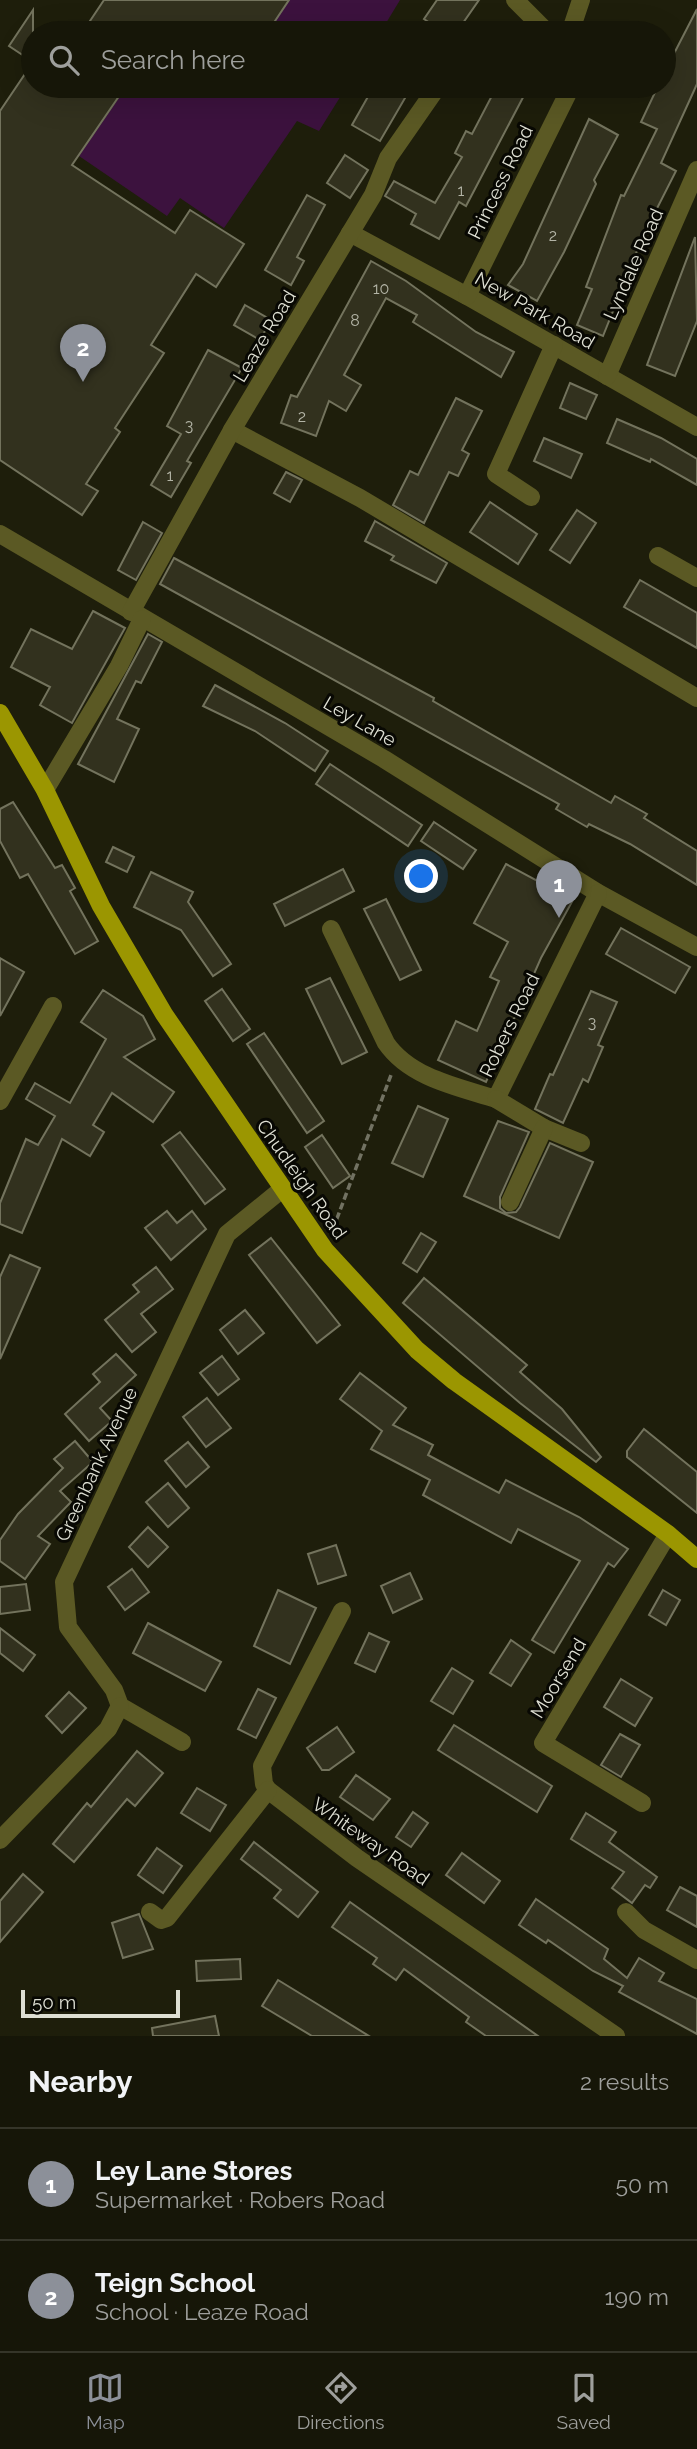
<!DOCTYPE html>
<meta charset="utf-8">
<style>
:root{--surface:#161608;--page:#1f1f12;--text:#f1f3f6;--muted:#9e9f9c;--line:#353529;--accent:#8c9099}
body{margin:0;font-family:Raleway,sans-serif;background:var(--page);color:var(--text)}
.scale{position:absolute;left:21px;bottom:18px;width:159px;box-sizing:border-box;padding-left:7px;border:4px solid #dedfd3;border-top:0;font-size:19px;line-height:24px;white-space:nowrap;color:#dedfd3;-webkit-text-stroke:5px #080803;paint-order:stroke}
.you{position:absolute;left:422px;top:877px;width:24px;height:24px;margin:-18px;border:5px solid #fff;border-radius:50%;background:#1a73e8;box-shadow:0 0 0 10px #1a73e833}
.badge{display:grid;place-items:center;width:46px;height:46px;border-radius:50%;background:var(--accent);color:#fff;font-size:23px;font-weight:700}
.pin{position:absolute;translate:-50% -58px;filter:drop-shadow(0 2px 4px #0008)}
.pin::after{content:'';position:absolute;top:37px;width:24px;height:21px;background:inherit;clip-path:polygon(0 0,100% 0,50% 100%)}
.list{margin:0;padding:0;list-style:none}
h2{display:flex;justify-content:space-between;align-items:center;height:91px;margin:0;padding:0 28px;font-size:30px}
h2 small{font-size:23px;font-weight:400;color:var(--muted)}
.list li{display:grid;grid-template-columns:46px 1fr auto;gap:21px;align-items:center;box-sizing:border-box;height:112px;padding:0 28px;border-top:2px solid var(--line)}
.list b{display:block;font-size:26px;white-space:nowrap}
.list p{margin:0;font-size:23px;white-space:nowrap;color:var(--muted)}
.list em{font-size:23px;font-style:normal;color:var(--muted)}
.icon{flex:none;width:38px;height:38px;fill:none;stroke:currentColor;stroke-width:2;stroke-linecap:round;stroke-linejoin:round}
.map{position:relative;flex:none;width:697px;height:2036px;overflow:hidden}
.search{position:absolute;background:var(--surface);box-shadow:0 7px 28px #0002;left:21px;right:21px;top:21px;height:77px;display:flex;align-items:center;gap:18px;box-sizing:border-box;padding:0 24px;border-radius:38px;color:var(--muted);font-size:26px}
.sheet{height:315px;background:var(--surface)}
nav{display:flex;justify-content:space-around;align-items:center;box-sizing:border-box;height:98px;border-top:2px solid var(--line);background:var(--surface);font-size:19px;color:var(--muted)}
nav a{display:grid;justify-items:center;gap:4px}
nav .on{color:var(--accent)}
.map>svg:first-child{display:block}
.green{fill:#3c123e}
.building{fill:#32311e;stroke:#73735d;stroke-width:2}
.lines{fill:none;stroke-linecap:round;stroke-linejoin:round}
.path{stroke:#727262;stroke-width:3.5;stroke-dasharray:7 3.5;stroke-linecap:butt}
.minor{stroke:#5b5924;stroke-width:18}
.major{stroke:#9b9601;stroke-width:18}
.labels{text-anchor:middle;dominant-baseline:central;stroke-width:6;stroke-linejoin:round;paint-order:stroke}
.number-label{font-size:16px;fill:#b3b4a6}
.street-label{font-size:19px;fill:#dedfd3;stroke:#080803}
</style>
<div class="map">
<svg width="697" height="2036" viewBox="0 0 697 2036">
<rect width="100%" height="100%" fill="#1e1e0b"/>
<g class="green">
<polygon points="289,0 400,0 380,33 267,33"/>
<polygon points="127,86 347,86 319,131 297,121 224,228 180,198 167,216 79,156"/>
</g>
<g class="building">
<polygon points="104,0 289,0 267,33 82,33"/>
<polygon points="437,0 479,0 456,33 445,33 424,19"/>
<polygon points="697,9 697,84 661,163 676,171 643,236 603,336 577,325 592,289 586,287 621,195 624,196 657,129 641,122 658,86 664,86 664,73"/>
<polygon points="33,10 33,86 126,86 72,165 175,233 190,210 244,244 216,287 196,274 151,345 164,353 115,428 120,432 86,484 98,491 82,515 0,460 0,111 33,62 9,46"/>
<polygon points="374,86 412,86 380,141 352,125"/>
<polygon points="497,86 529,86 466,206 459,202 439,239 411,224 416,214 385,196 394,181 435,203 462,157 455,153 466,131 472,134"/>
<polygon points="589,119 618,135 594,180 596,184 564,252 537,301 508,285 523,264"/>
<polygon points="345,155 368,170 350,198 327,183"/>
<polygon points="307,195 325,205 297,257 304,261 291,285 265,270"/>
<polygon points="695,237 697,321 675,376 647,365"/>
<polygon points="371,261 406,281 476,332 514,352 501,377 413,322 417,315 386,298 344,375 361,385 346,411 329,401 316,436 281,423 291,395 297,397"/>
<polygon points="245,305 271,320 260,340 234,325"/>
<polygon points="208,350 242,368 187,461 191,463 171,497 151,485 181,434 167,426"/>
<polygon points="570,383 597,395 586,419 560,408"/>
<polygon points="456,398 482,411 462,450 469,454 458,476 449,472 424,523 393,505 410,471 418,475"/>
<polygon points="617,419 661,438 697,459 697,485 651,459 650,462 607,443"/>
<polygon points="544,438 582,454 571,478 534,461"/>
<polygon points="286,472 302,480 290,502 274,493"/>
<polygon points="490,502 537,534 518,564 470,532"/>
<polygon points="577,510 596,523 570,563 550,550"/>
<polygon points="375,521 447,563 436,583 391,560 394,556 365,541"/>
<polygon points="143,522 162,533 136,580 118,570"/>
<polygon points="174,558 434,698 433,701 611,803 615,796 647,814 644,818 697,851 697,885 630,844 589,824 587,827 556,809 559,804 160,584"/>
<polygon points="640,580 697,613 697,648 624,607"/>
<polygon points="93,611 125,628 72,723 40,705 50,687 11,667 31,629 72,649"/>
<polygon points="148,634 162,642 141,683 136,681 117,719 139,729 114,782 78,764"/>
<polygon points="215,685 285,723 328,751 315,771 255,731 203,706"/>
<polygon points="330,764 422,825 408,846 316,784"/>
<polygon points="13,802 55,868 62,865 75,888 70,891 98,941 75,954 28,874 20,878 0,841 0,809"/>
<polygon points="434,822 476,850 463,869 421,841"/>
<polygon points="113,847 134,857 127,872 106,862"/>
<polygon points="506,864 573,900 541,958 486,1082 438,1060 456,1021 477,1031 499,981 490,977 508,942 474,923"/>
<polygon points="343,869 354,891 285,926 274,904"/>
<polygon points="151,872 193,892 188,902 231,964 213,976 181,930 134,907"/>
<polygon points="386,899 421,970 400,980 364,909"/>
<polygon points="621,928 690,967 675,993 606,954"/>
<polygon points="0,958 24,972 0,1016"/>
<polygon points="330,978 367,1052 342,1064 306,989"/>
<polygon points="222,989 250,1029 233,1041 205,1001"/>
<polygon points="103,990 143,1016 155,1039 124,1057 174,1092 153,1122 112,1093 93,1125 104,1132 90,1156 62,1139 22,1233 0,1224 0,1203 26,1139 38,1145 55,1116 26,1099 35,1083 70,1103 106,1039 81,1022"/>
<polygon points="591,991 617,1002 598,1045 603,1047 588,1082 583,1079 563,1123 535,1109 550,1074 553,1075"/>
<polygon points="264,1033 324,1121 307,1133 247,1044"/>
<polygon points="418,1106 448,1119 423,1177 392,1163"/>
<polygon points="498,1121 529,1132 500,1197 500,1208 506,1213 516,1212 520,1207 550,1143 593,1162 559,1238 464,1196"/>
<polygon points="180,1132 225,1189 205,1204 162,1145"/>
<polygon points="322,1135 350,1176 333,1188 305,1147"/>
<polygon points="167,1211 177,1223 192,1211 206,1229 171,1260 145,1228"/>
<polygon points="421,1233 436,1242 417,1272 403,1263"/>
<polygon points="271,1238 340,1325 317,1343 249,1255"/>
<polygon points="10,1255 40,1268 0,1359 0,1277"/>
<polygon points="156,1267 173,1289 141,1314 156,1332 132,1352 105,1320 139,1292 133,1285"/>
<polygon points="424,1278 527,1365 520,1372 562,1409 601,1457 596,1462 520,1403 403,1303"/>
<polygon points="245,1310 264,1333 238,1354 220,1330"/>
<polygon points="116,1354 136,1375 100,1408 112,1421 89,1441 65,1414 100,1382 93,1374"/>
<polygon points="222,1356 239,1379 218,1395 200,1373"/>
<polygon points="360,1373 406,1408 393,1425 433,1445 428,1455 499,1493 506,1480 579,1517 628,1549 614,1567 608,1563 554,1653 532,1640 580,1561 518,1529 511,1543 423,1495 430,1480 371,1449 382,1431 340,1399"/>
<polygon points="207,1398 231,1428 206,1447 183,1417"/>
<polygon points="644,1429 697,1472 697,1513 627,1457 627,1451"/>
<polygon points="75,1441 93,1462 60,1491 71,1502 38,1536 50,1544 25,1579 0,1561 0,1540 18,1514 63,1468 54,1459"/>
<polygon points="188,1442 209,1467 186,1487 165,1461"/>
<polygon points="168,1483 189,1508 168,1527 146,1502"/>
<polygon points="148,1527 168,1547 148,1567 129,1547"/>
<polygon points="336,1545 346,1575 318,1584 308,1554"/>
<polygon points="132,1569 149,1592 125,1610 108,1587"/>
<polygon points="410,1573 422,1599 393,1613 381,1586"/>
<polygon points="26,1584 30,1610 0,1614 0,1587"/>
<polygon points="278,1590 316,1608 290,1664 254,1646"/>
<polygon points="663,1590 680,1600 666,1625 649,1615"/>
<polygon points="148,1623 221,1662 205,1691 133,1653"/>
<polygon points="0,1628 35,1655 23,1671 0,1653"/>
<polygon points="369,1633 389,1642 375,1672 355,1663"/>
<polygon points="511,1640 531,1654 511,1686 490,1673"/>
<polygon points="452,1668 473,1681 453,1714 431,1701"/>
<polygon points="621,1679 652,1698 635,1726 604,1707"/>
<polygon points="258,1689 276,1698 256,1738 238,1729"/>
<polygon points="69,1692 86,1708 62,1733 46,1716"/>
<polygon points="454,1725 552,1786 537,1812 438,1750"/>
<polygon points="337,1727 354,1752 329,1770 322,1770 307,1748"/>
<polygon points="620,1734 640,1745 621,1777 601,1765"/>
<polygon points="137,1751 163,1773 135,1806 127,1799 74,1862 53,1844 87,1803 91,1807"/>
<polygon points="356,1775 390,1799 373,1820 340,1797"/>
<polygon points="197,1788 226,1805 210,1831 181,1813"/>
<polygon points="413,1812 428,1823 411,1847 396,1837"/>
<polygon points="586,1813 616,1832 609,1842 657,1877 650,1888 645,1885 632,1903 612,1888 624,1872 571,1839"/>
<polygon points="254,1842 318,1892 298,1917 274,1898 281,1890 241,1859"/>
<polygon points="157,1848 182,1866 163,1893 138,1875"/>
<polygon points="462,1853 500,1881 484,1903 446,1875"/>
<polygon points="23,1874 43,1892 0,1942 0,1901"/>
<polygon points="680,1887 697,1896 697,1927 667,1910"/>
<polygon points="536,1899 608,1949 604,1959 627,1978 639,1958 664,1973 659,1981 697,1999 697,2034 619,1992 623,1986 593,1971 548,1940 546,1943 519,1925"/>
<polygon points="350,1902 483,1997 538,2036 486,2036 466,2022 469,2017 404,1969 396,1980 373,1964 377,1958 332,1927"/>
<polygon points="139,1914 153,1949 123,1958 112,1923"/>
<polygon points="240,1959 241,1979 197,1981 196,1961"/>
<polygon points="278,1980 314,2002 369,2036 312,2036 262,2006"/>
<polygon points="215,2016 219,2036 153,2036 152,2028"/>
</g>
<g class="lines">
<polyline class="path" points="333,1229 391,1075"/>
<g class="minor">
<polyline points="515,0 548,33"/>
<polyline points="570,33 581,0"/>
<polyline points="350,233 467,296 697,427"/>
<polyline points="467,296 567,95 568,86"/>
<polyline points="607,376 697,170"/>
<polyline points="232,430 360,498 697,698"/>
<polyline points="531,497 496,474 554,345"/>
<polyline points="0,534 384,759 598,893 697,947"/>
<polyline points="658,556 697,578"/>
<polyline points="131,612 232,430 373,195 388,158 438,86"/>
<polyline points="45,790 119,666 142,619"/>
<path d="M 331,929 L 386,1043 C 410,1078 458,1087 496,1099 L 598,893"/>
<polyline points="496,1099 544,1128 581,1143"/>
<polyline points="0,1101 53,1006"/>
<polyline points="510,1202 544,1128"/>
<polyline points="342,1611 262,1766 264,1784 268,1790 357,1858 616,2036"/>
<polyline points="182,1742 120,1706 114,1690 68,1627 64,1582 227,1234 281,1190"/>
<polyline points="642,1803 543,1743 668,1534"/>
<polyline points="0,1840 108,1729 120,1706"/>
<polyline points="150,1912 161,1920 167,1918 268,1790"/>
<polyline points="626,1912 644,1930 697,1960"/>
</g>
<polyline class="major" points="0,713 45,790 101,906 164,1014 325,1250 417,1350 454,1381 668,1534 697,1559"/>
</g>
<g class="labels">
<g class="number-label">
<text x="461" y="190">1</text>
<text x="553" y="235">2</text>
<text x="381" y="288">10</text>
<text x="355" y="320">8</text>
<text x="302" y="416">2</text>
<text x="189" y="425">3</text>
<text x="170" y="475">1</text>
<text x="592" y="1022">3</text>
</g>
<g class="street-label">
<text transform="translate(500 182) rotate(-64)">Princess Road</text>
<text transform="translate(633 264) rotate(-66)">Lyndale Road</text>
<text transform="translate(535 310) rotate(30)">New Park Road</text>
<text transform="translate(264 336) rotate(-59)">Leaze Road</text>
<text transform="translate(360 721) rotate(30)">Ley Lane</text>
<text transform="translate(509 1025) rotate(-64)">Robers Road</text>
<text transform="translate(302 1179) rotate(55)">Chudleigh Road</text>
<text transform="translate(96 1464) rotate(-65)">Greenbank Avenue</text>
<text transform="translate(558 1678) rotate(-59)">Moorsend</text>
<text transform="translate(371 1841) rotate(35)">Whiteway Road</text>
</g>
</g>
</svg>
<div class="scale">50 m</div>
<div class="you"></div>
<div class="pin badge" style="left:559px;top:918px">1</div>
<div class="pin badge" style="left:83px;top:382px">2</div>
<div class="search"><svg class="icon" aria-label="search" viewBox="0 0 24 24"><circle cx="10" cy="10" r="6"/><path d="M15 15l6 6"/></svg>Search here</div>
</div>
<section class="sheet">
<h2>Nearby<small>2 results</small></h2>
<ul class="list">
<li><span class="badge">1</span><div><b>Ley Lane Stores</b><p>Supermarket · Robers Road</p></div><em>50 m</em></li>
<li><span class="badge">2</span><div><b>Teign School</b><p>School · Leaze Road</p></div><em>190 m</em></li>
</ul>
</section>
<nav>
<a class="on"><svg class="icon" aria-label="map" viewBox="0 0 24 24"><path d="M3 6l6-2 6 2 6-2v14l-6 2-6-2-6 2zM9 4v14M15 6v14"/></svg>Map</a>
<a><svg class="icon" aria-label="directions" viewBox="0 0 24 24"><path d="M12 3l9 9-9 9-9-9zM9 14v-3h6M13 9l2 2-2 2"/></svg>Directions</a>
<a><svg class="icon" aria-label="saved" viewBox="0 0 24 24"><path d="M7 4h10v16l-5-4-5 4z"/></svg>Saved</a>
</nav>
